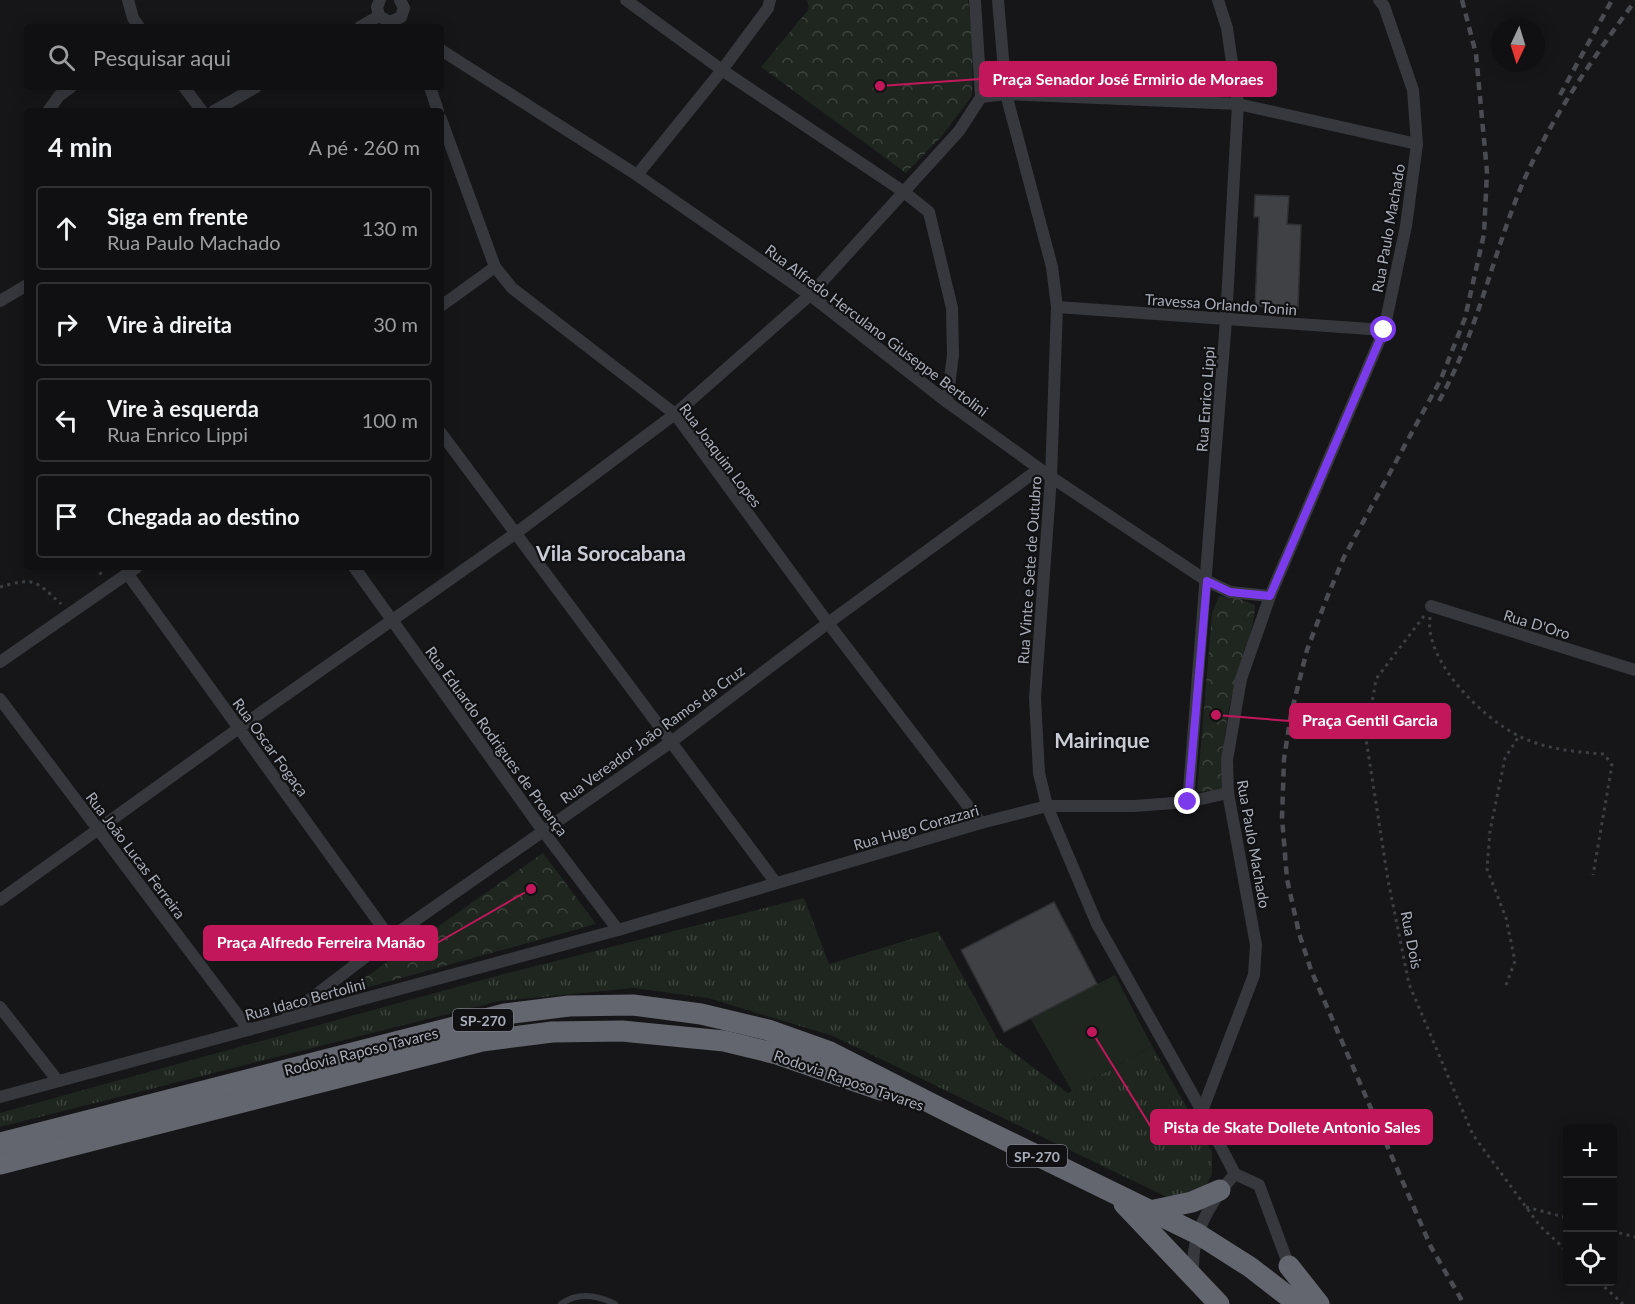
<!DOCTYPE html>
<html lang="pt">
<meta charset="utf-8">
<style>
:root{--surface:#101012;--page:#1e1e20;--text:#f1f3f6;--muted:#9c9d9f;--line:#303032}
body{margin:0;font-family:Lato,sans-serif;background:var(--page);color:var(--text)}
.controls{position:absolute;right:18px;bottom:18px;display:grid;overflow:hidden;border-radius:6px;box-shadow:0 3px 15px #0003}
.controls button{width:54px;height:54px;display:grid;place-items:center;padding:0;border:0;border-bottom:2px solid var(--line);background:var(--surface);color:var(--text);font:30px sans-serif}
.compass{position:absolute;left:1491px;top:18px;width:54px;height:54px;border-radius:50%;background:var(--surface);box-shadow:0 3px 15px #0003;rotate:184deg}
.stop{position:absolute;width:18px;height:18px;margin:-14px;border:4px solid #7c3aed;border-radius:50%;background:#fff}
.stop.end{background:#7c3aed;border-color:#fff;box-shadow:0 2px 6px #0008}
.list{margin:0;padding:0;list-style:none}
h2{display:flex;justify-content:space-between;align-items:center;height:78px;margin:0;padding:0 24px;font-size:26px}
h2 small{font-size:20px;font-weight:400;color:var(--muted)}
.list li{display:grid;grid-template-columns:39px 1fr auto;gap:18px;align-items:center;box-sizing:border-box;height:84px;margin:0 12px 12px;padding:0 12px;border:2px solid var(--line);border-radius:6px}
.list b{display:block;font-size:22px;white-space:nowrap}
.list p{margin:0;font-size:20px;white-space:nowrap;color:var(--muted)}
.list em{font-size:20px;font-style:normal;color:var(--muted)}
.icon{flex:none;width:33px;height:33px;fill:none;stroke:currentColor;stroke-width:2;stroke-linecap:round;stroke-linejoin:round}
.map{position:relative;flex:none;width:1635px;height:1304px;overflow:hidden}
.search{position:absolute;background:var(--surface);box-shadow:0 3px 15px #0003;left:24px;top:24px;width:420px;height:66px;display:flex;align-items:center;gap:15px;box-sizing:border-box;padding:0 21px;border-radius:6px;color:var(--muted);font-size:22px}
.panel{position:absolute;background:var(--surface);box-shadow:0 3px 15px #0003;left:24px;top:108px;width:420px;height:462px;border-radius:6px}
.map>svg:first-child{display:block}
.grass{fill:url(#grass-tufts)}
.park{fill:url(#park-crowns)}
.pitch{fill:#1e261f}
.building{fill:#404145;stroke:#303034;stroke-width:1.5}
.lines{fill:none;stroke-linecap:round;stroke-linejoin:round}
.path{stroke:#3d3f44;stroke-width:3;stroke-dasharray:3 4.5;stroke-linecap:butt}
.lane{stroke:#37383d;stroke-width:6}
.street{stroke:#37383d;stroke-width:12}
.highway{stroke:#63666e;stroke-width:21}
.rail{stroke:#4a4c52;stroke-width:4.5;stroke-dasharray:8 6;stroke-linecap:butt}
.route{stroke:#7c3aed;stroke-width:8}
.labels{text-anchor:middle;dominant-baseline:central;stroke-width:4.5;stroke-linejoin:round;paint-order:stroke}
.shield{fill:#111113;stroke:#7b7e86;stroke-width:1.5}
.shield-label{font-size:14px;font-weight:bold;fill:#a8adb8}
.street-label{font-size:15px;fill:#a8adb8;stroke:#111113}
.district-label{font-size:21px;font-weight:bold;fill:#c9ccd4;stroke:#111113}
.leader{fill:none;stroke:#c2185b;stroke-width:2}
.callout-dot{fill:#c2185b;stroke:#111113;stroke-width:2}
.callout{fill:#c2185b;stroke:#c2185b;stroke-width:2}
.callout-label{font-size:16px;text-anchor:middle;font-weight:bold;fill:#fff}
</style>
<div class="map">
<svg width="1635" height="1304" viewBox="0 0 1635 1304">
<defs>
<pattern id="grass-tufts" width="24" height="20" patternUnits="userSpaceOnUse" patternTransform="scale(1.5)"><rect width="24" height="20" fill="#1e261f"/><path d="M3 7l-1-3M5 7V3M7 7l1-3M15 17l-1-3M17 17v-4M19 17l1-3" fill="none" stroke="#3c433d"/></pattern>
<pattern id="park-crowns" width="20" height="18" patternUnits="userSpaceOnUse" patternTransform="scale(1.5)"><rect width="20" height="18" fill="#1e261f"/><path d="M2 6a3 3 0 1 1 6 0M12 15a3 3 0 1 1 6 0" fill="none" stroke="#3c433d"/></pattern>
</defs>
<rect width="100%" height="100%" fill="#161618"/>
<polygon class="grass" points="804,898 829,964 938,931 999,1042 1068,1093 1152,1046 1212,1152 1212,1174 1207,1184 1200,1192 1169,1198 833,1036 708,998 633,988 499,1001 0,1127 0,1113 500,975"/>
<g class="park">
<polygon points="807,0 968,0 973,42 972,96 941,137 906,173 761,67 809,9"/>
<path d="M 1219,596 L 1237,598 L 1255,605 C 1254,635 1240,662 1233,691 C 1225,723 1221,757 1222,790 L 1197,792 L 1212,613 Z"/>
<polygon points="543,853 596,924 340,995"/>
</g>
<polygon class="pitch" points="1115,975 1152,1046 1072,1091 1030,1018"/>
<g class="building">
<polygon points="1255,195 1289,196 1287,224 1301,225 1298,309 1255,306 1259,217 1254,217"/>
<polygon points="1054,902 1097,984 1004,1032 961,950"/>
</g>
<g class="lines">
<g class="path">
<polyline points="94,567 103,576"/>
<path d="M 0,587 C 35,577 35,580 61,604"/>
<polyline points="1424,616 1376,679 1366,739 1388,880 1409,984 1473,1135 1540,1226 1568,1252"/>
<path d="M 1430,617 C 1424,661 1482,718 1519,736 C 1545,749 1575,752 1604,754 L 1612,765 L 1593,875"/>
<polyline points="1506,985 1515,961 1506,918 1487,869 1490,831 1505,758 1519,736"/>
<polyline points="1526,1207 1568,1218"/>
<polyline points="1612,1231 1635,1237"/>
<polyline points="1599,1282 1623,1304"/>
</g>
<path class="lane" d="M 561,1304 C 578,1292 597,1295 615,1304"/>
<g class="street">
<polyline points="128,0 133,18 139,27"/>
<polyline points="380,0 377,7 379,16 390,22 401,17 404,8 400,0"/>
<polyline points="626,0 722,70 904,192 929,212 952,308 953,355 947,402"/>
<polyline points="975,0 981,97"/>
<polyline points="998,0 1006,94 1052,267 1057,307 1051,477 1035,698 1039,773 1047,806 1097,924 1202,1111 1235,1174 1259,1185 1289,1266 1289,1270"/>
<polyline points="360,27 379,16"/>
<polyline points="441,50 637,175 810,295 947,402 1051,477 1207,581 1230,592 1270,596"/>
<polyline points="184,87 202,111"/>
<polyline points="430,87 438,111"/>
<polyline points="48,111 59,96 71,87"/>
<polyline points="214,111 256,87"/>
<polyline points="441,119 495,267 512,288 675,414 828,623 981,823"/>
<polyline points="637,175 722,70 768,8 770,0"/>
<polyline points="0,301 27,285"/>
<polyline points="441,306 495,267"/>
<polyline points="1057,307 1384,330"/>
<polyline points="441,433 776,883"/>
<polyline points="354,567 543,831 618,930"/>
<polyline points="127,573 390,938"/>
<polyline points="1431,606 1635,670"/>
<polyline points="0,662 137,567"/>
<polyline points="0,699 249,1030"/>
<polyline points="1188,802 1226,320 1238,104 1227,28 1218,0"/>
<polyline points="0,900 239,728 516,533 675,414 810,295 959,131 981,97 1006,94 1238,104 1417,144"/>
<polyline points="0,1007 58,1081"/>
<polyline points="287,1017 390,938 671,742 828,623 1039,469"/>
<polyline points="0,1097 618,930 981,823 1047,806 1134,806 1188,802 1228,793"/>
<polyline points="1202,1111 1254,975 1256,945 1228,793 1227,760 1241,679 1270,596 1384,330 1406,226 1417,144 1413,90 1384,6 1379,0"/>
<path d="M 1193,1276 C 1193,1268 1193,1260 1194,1252 C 1197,1224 1216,1195 1235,1174"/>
</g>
<g class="highway">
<polyline points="0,1143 505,1014 569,1006 633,1005 701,1014 768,1030 830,1052 958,1117 1198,1234 1250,1267 1298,1304"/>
<polyline points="0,1164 482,1041 552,1032 622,1031 724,1041 777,1054 881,1090"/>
<polyline points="1124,1204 1219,1304"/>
<polyline points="1150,1211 1192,1202 1220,1190"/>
<polyline points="1289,1266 1319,1304"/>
</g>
<g class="rail">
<polyline points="1462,0 1476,54 1487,172 1484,234 1465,318 1441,379 1344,557 1326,600 1307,650 1291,714 1284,759 1282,818 1287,879 1299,933 1311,970 1431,1247 1464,1304"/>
<polyline points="1560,95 1612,0"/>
<path d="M 1439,401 C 1478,332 1493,252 1524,180 C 1553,115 1593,58 1635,1"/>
</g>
</g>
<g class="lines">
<polyline class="route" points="1188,802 1207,581 1230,592 1270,596 1384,330"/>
</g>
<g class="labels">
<g class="shield">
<rect x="453" y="1009" width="60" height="22" rx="4.5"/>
<rect x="1007" y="1145" width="60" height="22" rx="4.5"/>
</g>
<g class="shield-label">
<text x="483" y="1020">SP-270</text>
<text x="1037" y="1156">SP-270</text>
</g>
<g class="street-label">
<text transform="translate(1388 228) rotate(-80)">Rua Paulo Machado</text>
<text transform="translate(1221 304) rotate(4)">Travessa Orlando Tonin</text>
<text transform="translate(877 330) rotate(37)">Rua Alfredo Herculano Giuseppe Bertolini</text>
<text transform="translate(1205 399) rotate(-86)">Rua Enrico Lippi</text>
<text transform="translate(721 455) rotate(53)">Rua Joaquim Lopes</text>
<text transform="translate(1029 570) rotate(-86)">Rua Vinte e Sete de Outubro</text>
<text transform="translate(1537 624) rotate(17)">Rua D'Oro</text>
<text transform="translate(652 734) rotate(-36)">Rua Vereador João Ramos da Cruz</text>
<text transform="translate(497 741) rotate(54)">Rua Eduardo Rodrigues de Proença</text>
<text transform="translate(271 747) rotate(54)">Rua Oscar Fogaça</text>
<text transform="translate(916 827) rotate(-16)">Rua Hugo Corazzari</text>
<text transform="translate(1254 844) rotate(80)">Rua Paulo Machado</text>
<text transform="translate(136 855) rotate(53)">Rua João Lucas Ferreira</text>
<text transform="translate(1412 940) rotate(79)">Rua Dois</text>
<text transform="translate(305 999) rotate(-15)">Rua Idaco Bertolini</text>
<text transform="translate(361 1051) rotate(-14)">Rodovia Raposo Tavares</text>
<text transform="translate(849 1080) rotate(19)">Rodovia Raposo Tavares</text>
</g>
<g class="district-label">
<text x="611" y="552">Vila Sorocabana</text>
<text x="1102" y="739">Mairinque</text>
</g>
</g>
<path class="leader" d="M880 86L980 79M1216 715L1290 721M531 889L437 943M1092 1032L1151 1127"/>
<g class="callout-dot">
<circle cx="880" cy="86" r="6"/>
<circle cx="1216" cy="715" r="6"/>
<circle cx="531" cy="889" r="6"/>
<circle cx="1092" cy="1032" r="6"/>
</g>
<g class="callout">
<rect x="980" y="62" width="296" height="34" rx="6"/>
<rect x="1290" y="704" width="160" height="34" rx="6"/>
<rect x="204" y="926" width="233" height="34" rx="6"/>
<rect x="1151" y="1110" width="281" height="34" rx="6"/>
</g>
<g class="callout-label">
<text x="1128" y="85">Praça Senador José Ermirio de Moraes</text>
<text x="1370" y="726">Praça Gentil Garcia</text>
<text x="321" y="948">Praça Alfredo Ferreira Manão</text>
<text x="1292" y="1133">Pista de Skate Dollete Antonio Sales</text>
</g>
</svg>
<div class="controls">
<button>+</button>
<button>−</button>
<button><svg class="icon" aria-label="locate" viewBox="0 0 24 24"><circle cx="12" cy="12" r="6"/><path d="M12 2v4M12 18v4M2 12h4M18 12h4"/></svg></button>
</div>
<svg class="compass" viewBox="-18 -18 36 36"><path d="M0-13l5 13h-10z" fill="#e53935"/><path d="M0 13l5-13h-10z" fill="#9c9d9f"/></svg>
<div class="stop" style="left:1384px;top:330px"></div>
<div class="stop end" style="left:1188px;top:802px"></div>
<div class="search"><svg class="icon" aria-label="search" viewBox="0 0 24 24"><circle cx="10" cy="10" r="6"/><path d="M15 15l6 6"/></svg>Pesquisar aqui</div>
<section class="panel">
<h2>4 min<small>A pé · 260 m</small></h2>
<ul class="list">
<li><svg class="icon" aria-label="ahead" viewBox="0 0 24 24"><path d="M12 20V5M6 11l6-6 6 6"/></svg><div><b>Siga em frente</b><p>Rua Paulo Machado</p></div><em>130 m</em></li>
<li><svg class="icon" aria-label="right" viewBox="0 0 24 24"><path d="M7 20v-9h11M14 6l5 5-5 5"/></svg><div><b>Vire à direita</b></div><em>30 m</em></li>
<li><svg class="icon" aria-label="left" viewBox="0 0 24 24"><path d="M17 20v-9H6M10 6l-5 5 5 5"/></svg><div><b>Vire à esquerda</b><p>Rua Enrico Lippi</p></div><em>100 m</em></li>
<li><svg class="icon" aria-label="arrive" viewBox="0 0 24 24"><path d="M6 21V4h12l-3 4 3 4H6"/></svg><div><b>Chegada ao destino</b></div></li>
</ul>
</section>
</div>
